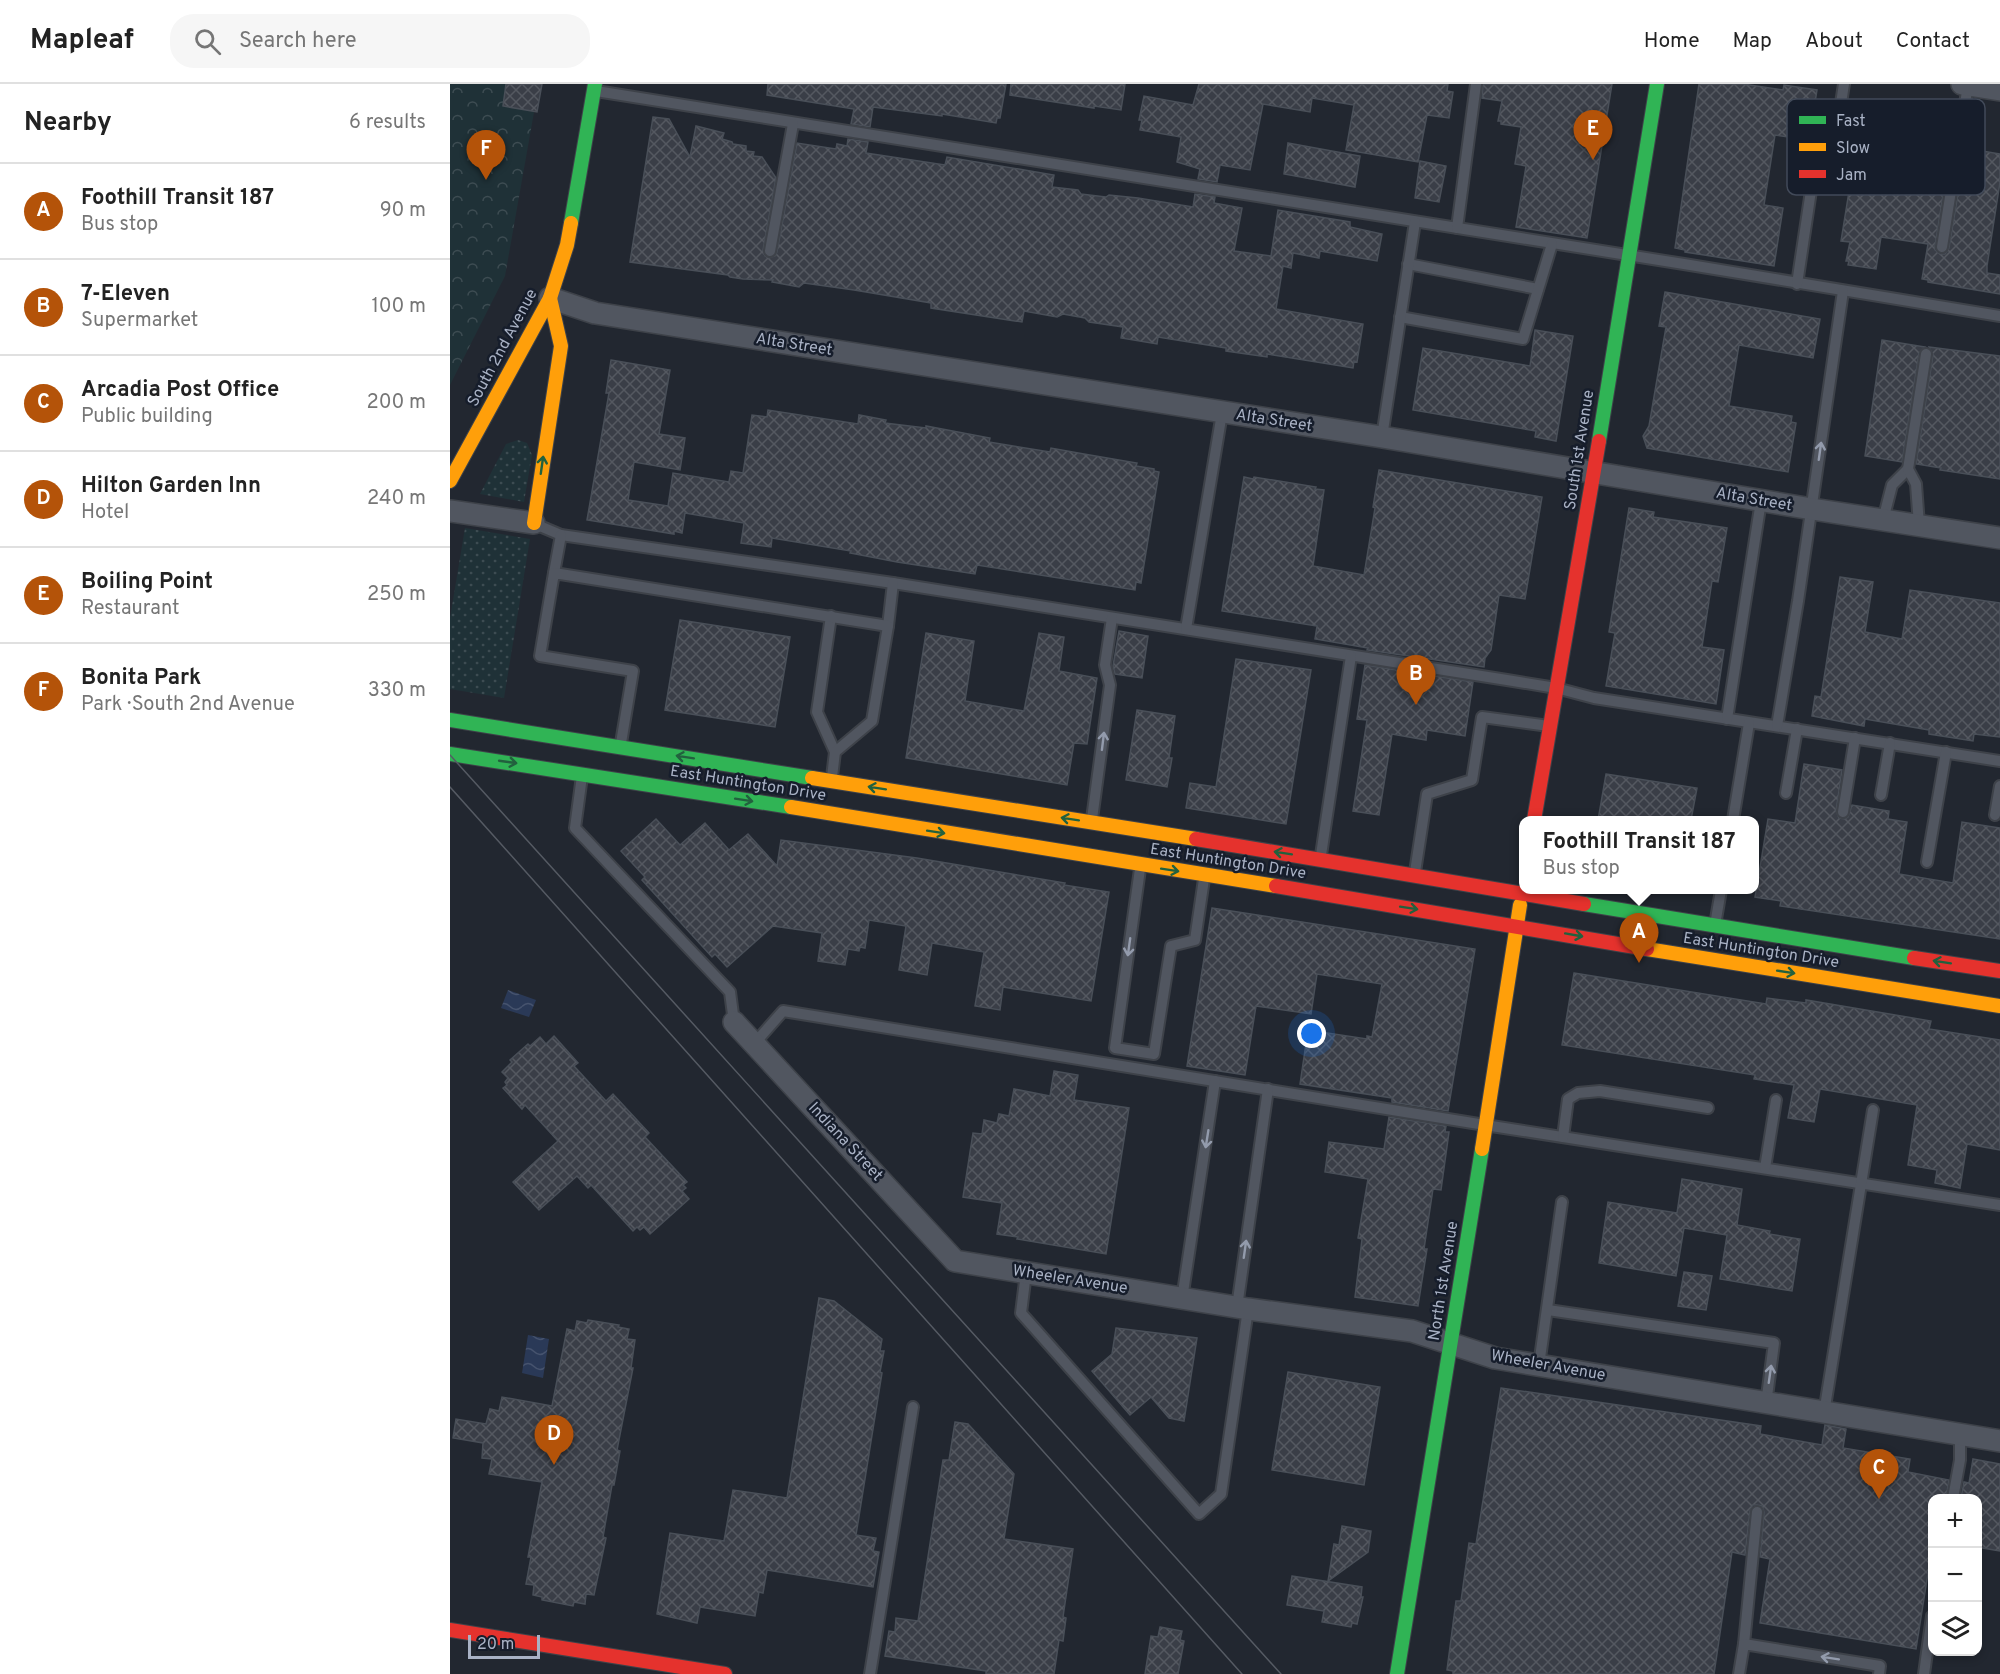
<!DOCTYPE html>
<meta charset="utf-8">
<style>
:root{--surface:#fff;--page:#f6f6f6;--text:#222;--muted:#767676;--line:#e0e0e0;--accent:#b45309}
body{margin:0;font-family:Overpass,sans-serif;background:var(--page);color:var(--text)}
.controls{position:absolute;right:18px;bottom:18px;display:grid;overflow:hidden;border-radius:12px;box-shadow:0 3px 9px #0003}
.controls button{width:54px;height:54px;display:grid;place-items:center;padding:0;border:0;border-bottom:2px solid var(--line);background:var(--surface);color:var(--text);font:30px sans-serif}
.scale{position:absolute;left:18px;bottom:15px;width:72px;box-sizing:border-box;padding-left:6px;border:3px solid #a9b2c5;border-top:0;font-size:16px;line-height:21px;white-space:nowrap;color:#a9b2c5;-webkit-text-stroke:4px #161d2b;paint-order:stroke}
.you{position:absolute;left:862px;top:950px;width:21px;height:21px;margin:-15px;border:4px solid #fff;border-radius:50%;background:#1a73e8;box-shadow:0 0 0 9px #1a73e833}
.badge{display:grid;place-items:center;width:39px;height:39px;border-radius:50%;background:var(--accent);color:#fff;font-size:20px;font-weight:700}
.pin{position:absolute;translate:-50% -50px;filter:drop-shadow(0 2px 3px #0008)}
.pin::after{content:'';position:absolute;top:32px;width:21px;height:18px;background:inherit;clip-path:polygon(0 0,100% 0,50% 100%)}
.popup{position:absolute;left:1069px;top:732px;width:240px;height:78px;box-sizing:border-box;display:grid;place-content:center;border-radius:12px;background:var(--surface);filter:drop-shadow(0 2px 4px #0005);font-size:20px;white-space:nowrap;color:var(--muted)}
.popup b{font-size:22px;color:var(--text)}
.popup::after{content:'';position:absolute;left:50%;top:100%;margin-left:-12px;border:12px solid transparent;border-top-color:var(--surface)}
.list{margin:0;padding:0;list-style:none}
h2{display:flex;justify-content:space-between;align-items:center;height:78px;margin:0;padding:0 24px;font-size:26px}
h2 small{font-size:20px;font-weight:400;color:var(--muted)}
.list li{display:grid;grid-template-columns:39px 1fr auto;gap:18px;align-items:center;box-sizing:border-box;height:96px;padding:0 24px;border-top:2px solid var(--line)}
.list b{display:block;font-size:22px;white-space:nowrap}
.list p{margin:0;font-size:20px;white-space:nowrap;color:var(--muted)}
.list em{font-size:20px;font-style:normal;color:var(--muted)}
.icon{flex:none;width:33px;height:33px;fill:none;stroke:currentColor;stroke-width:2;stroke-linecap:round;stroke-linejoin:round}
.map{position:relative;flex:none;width:1550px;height:1590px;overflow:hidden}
header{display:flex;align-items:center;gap:36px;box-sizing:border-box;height:84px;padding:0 30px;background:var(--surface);border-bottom:2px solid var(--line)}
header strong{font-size:28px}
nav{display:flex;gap:33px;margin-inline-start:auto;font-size:21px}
.search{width:420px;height:54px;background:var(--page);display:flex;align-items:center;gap:15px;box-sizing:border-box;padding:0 21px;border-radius:24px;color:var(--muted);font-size:22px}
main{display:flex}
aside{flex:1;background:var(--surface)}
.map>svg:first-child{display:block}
.grass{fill:url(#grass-dots)}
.park{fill:url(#park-crowns)}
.water{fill:url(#water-waves)}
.building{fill:url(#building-cross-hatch);stroke:#494f58;stroke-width:1.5}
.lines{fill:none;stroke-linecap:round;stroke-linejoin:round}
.lane-casing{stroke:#3e4249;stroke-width:14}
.street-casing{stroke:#3e4249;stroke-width:24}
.fast-casing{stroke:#3e4249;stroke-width:16}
.slow-casing{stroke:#3e4249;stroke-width:16}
.jam-casing{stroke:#3e4249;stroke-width:16}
.lane{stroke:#515660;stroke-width:10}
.street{stroke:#515660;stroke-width:21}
.fast{stroke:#30b455;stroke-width:14}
.slow{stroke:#ff9f0a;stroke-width:14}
.jam{stroke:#e5322d;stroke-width:14}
.tram{stroke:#555a63;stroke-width:1.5}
.oneway{stroke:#939bac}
.oneway2{stroke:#22613e}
.labels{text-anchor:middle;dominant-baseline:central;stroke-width:5;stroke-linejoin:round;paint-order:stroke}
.street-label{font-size:16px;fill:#a9b2c5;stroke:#161d2b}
.key{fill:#161d2b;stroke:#424a59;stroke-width:1.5}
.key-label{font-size:16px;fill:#a9b2c5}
</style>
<header>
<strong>Mapleaf</strong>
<div class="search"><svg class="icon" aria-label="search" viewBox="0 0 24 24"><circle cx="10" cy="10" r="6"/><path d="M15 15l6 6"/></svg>Search here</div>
<nav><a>Home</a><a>Map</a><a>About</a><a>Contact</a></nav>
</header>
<main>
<aside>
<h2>Nearby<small>6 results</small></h2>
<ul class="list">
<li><span class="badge">A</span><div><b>Foothill Transit 187</b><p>Bus stop</p></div><em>90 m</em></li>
<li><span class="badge">B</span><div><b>7-Eleven</b><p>Supermarket</p></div><em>100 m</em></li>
<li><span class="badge">C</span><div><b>Arcadia Post Office</b><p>Public building</p></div><em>200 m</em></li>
<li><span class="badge">D</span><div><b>Hilton Garden Inn</b><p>Hotel</p></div><em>240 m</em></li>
<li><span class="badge">E</span><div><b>Boiling Point</b><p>Restaurant</p></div><em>250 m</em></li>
<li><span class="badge">F</span><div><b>Bonita Park</b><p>Park · South 2nd Avenue</p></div><em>330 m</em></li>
</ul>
</aside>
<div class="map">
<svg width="1550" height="1590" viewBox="0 0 1550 1590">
<defs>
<pattern id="grass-dots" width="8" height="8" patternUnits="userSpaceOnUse" patternTransform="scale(1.5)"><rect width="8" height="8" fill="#1f3137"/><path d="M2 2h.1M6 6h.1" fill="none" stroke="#3d4c52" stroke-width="1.8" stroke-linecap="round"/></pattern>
<pattern id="park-crowns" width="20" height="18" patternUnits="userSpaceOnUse" patternTransform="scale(1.5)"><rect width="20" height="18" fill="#1f3137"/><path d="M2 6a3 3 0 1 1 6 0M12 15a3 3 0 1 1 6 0" fill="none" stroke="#3d4c52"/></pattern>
<pattern id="water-waves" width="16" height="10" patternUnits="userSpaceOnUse" patternTransform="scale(1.5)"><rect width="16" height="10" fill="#2a3957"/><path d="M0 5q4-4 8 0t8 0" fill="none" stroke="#46536e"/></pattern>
<pattern id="building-cross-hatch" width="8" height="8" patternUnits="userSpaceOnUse" patternTransform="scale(1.5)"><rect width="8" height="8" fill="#3a3e47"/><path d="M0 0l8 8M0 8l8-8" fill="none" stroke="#545860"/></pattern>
</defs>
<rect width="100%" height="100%" fill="#222730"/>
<g class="grass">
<polygon points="68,356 77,359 82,371 74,418 30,410 56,360"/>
<polygon points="15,444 80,455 54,614 0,605 0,534"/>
</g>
<polygon class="park" points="0,0 89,0 55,192 0,301"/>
<g class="water">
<polygon points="58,906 86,916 79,933 51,924"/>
<polygon points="78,1251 99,1255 93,1294 72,1289"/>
</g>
<g class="building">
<polygon points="56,0 92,0 87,28 53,22"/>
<polygon points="318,0 556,0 550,34 547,34 546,39 492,30 492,32 423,23 420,43 401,40 404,25 317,11"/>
<polygon points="561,0 675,0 671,26 644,22 644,24 560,11"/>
<polygon points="749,0 998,0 997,7 1003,8 999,34 977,31 968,78 896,66 904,21 862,14 860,28 813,20 800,86 770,81 767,98 748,95 750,85 727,78 731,53 690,46 692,36 689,36 694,12 743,21"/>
<polygon points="1033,0 1162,0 1137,154 1066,143 1076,82 1065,80 1071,43 1051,40 1051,37 1048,37 1052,17 1032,14"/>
<polygon points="1249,0 1293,0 1333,6 1334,1 1367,6 1359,56 1325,51 1314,121 1333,124 1324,182 1235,168 1235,166 1225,164"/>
<polygon points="203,33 219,35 240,73 246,42 274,49 272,55 282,58 283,60 296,62 296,67 304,68 303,72 312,73 326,94 313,166 315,172 319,174 325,172 327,168 347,59 386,65 387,60 397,62 398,55 418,58 416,69 495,81 497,73 604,91 602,103 628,106 631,110 656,113 659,111 688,114 743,123 745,110 765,113 764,119 792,124 784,167 821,172 828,126 900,138 900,143 932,150 927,177 870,167 869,174 843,169 841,184 833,182 826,225 913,240 907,278 904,277 903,284 817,270 817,273 776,267 776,264 708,253 707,260 671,254 673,243 639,238 635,234 613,230 607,233 574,227 572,238 481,224 481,219 404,206 354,199 349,203 322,198 323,196 293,195 280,193 278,191 180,178"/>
<polygon points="1420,46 1447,50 1446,53 1487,60 1487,58 1501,60 1485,162 1485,166 1490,170 1495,170 1499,164 1516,62 1533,64 1532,67 1550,70 1550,98 1537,182 1537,189 1550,191 1550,210 1478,198 1478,196 1472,195 1478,160 1431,153 1426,185 1398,181 1399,177 1396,177 1400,158 1391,157 1407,58 1409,58 1410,52 1418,54"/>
<polygon points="838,59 910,72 905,103 834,90"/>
<polygon points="970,77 996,82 989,118 965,114"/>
<polygon points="1215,208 1370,235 1363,274 1289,261 1279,322 1342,332 1341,338 1346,339 1338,388 1197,364 1193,352 1199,342 1216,243 1209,242"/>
<polygon points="1085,246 1123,252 1106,357 1085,353 1086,347 963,326 973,264 1080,282"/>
<polygon points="1432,256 1475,263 1469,269 1452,378 1415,372"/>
<polygon points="1479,263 1550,272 1550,395 1490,386 1491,384 1466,380 1483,271"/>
<polygon points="161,276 220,286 209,350 235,354 230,386 184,378 178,416 218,422 223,389 279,398 281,387 293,389 302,331 317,333 318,326 408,340 409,331 436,336 435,339 476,344 476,342 540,354 539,358 551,360 600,368 601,364 634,370 687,379 686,382 704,385 704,387 709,388 691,499 686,498 685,506 527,481 525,490 447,478 400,469 401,467 322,454 321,463 291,459 294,439 235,429 232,449 224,447 224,450 137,436 159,309 156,309"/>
<polygon points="929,386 1092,413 1075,515 1049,511 1041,566 1035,574 1034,583 917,566 918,564 865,555 867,542 772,527 794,393 803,395 804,393 866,403 865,405 874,406 863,482 914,491 925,424 923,423"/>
<polygon points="1179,424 1204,428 1203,433 1277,444 1268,498 1262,497 1252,563 1274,566 1266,620 1156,602 1165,549 1159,548"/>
<polygon points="1390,493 1423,498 1415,548 1452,555 1460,506 1550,519 1550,653 1524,650 1523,657 1479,650 1479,646 1415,635 1414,642 1362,632 1365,612 1371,613"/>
<polygon points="230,536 340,553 325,643 215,626"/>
<polygon points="669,547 698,552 692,594 665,590 663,582"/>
<polygon points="476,549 524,557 515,617 574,627 589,549 614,553 609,587 647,594 637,660 624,659 617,701 456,674"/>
<polygon points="786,575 861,586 836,740 736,724 740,699 766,703"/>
<polygon points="915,581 1023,598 1015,652 977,646 976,656 942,650 929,731 903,727 917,636 907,635"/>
<polygon points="687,626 725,632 719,674 722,674 717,703 676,696"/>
<polygon points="1354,680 1392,686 1386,727 1389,734 1395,735 1398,733 1402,721 1439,727 1438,735 1457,738 1449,790 1503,799 1512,738 1550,744 1550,855 1330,822 1331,817 1305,813 1318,735 1345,739"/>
<polygon points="1156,690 1247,704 1241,736 1148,736"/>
<polygon points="206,735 230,761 255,739 279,766 298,750 327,782 331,756 467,774 615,799 614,801 659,808 641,917 553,903 550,926 525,922 534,868 482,859 477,891 449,886 456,842 419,836 415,864 410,863 409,867 398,865 395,881 368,877 372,849 323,842 277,883 265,870 262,873 221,828 192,796 195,793 171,767"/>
<polygon points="762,824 1025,865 998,1027 942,1018 942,1014 850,1000 858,946 917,955 917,952 922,953 932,900 867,890 861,930 806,922 795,991 737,982"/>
<polygon points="1124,889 1316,920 1317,914 1356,919 1356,916 1481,937 1479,945 1550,956 1550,1066 1517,1060 1510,1104 1485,1099 1487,1086 1458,1081 1467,1021 1370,1005 1364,1038 1338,1034 1344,1001 1304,995 1305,991 1112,961"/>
<polygon points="104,952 128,979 124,982 156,1017 163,1010 199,1049 195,1053 237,1098 233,1101 236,1104 232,1107 239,1115 200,1150 194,1143 190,1146 187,1143 183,1147 141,1101 138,1104 127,1092 89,1126 63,1098 108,1057 75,1021 72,1025 53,1004 57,1001 55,998 58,994 52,988 62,978 60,976 78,960 80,962 90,953 96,960"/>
<polygon points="604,987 628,991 624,1016 679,1024 656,1170 567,1155 568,1153 547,1150 552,1119 513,1113 523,1049 532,1050 534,1036 547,1039 549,1030 559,1032 564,1005 600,1012"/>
<polygon points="939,1033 996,1042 995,1048 999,1048 991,1106 983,1105 974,1165 977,1165 968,1222 905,1213 912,1155 908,1154 918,1095 875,1088 879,1058 934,1065"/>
<polygon points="1232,1095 1292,1105 1287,1141 1320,1147 1319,1150 1350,1155 1342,1207 1270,1195 1277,1151 1234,1144 1226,1192 1149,1179 1158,1118 1227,1129"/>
<polygon points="1234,1188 1262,1192 1256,1226 1228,1222"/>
<polygon points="369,1214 384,1217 432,1255 430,1267 434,1267 430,1288 432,1289 406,1451 426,1454 423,1467 429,1468 423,1503 317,1486 313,1509 309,1508 305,1532 250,1523 247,1539 207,1530 220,1449 274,1457 283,1406 337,1414"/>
<polygon points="138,1236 169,1241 168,1243 179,1245 177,1255 185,1256 181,1284 183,1284 167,1366 170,1367 164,1401 162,1401 153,1453 156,1454 144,1511 136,1510 135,1520 124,1518 123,1522 92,1516 92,1513 83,1511 84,1501 76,1500 81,1473 78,1473 92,1398 39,1390 42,1375 32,1374 33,1359 3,1354 6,1335 36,1340 40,1325 49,1327 52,1313 102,1322 117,1245 125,1247 127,1237 137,1239"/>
<polygon points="666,1244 747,1254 734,1337 719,1334 701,1313 680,1331 642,1287 662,1270"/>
<polygon points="838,1288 930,1303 914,1401 822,1386"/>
<polygon points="1051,1304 1311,1342 1310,1350 1372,1361 1375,1341 1396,1345 1393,1364 1460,1375 1458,1388 1499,1396 1496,1414 1482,1414 1482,1464 1466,1565 1310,1539 1320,1475 1310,1473 1314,1428 1312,1422 1307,1421 1303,1421 1300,1427 1295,1471 1282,1468 1264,1590 1003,1590 1003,1587 997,1586 1006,1517 1011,1517 1019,1459 1026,1460"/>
<polygon points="505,1338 518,1340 564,1390 554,1455 623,1465 613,1533 616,1534 613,1557 609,1556 604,1590 536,1590 536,1587 435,1572 439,1547 445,1548 446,1534 468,1537 493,1376 499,1376"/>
<polygon points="1523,1375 1550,1380 1550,1467 1527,1463 1527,1414 1511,1414 1514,1398 1519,1399"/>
<polygon points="892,1442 921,1447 918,1468 878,1497 884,1460 889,1461"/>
<polygon points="842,1492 912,1503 911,1513 913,1513 907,1540 902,1539 901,1543 872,1538 874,1527 837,1521"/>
<polygon points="710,1543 732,1547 730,1556 734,1557 728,1590 695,1590 701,1552 708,1553"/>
</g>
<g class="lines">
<g class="lane-casing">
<g id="lane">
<polyline points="146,7 1234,180 1550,232"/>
<polyline points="1007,144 1026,0"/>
<polyline points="1492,163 1518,1"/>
<polyline points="320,167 343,40"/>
<polyline points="958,180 1088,205"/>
<polyline points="1347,200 1365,80 1386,51 1394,0"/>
<polyline points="950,233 1073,255 1102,160"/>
<polyline points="932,353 965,138"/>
<polyline points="1433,436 1442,401 1458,385"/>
<polyline points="85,440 111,451 443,499 1057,596 1106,604 1144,614 1550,677"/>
<polyline points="1469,441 1466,400 1458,385 1476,270"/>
<polyline points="104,489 111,451"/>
<polyline points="381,532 367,628 385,668"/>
<polyline points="438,542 443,499"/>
<polyline points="736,545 772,329"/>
<polyline points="1277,635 1311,417"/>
<polyline points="1327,642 1348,517 1393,207"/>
<polyline points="171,659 183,587 90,572 104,489 438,542 422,637 385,668 382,693"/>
<polyline points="132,692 125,744 280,908 284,938"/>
<polyline points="1336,709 1347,645"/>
<polyline points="1431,711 1440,659"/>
<polyline points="1393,728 1405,654"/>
<polyline points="1545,731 1550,702"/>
<polyline points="642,735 660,601 655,581 662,534"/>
<polyline points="1283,736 1299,639"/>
<polyline points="871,771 901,572"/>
<polyline points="1477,778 1496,668"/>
<polyline points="690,785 665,964 704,970 721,862 745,856 754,795"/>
<polyline points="965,788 977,710 1022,696 1032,633 1099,642"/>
<polyline points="1265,841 1271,806"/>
<polyline points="304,960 333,927 1035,1041 1550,1121"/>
<polyline points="1113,1053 1118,1015 1128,1009 1150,1007 1258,1024"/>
<polyline points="1315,1084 1326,1016"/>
<polyline points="576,1189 571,1229 749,1430 771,1410 798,1225"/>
<polyline points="732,1215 765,997"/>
<polyline points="787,1223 818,1005"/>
<polyline points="1098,1226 1324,1259 1316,1320"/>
<polyline points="1089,1281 1112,1118"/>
<polyline points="1374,1329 1423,1026"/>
<polyline points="1503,1414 1510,1376 1510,1350"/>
<polyline points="1294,1560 1307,1428"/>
<polyline points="420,1590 463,1323"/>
<polyline points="1289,1590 1294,1560 1430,1582 1429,1590"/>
<polyline points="1474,1590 1482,1532"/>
</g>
</g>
<g class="street-casing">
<g id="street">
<polyline points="1512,0 1550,6"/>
<polyline points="100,214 145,229 932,353 1362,425 1550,454"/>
<polyline points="0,427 84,439"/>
<polyline points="284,938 505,1177 798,1225 962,1247 1045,1274 1550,1357"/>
</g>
</g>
<g class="fast-casing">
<g id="fast">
<polyline points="121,139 145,0"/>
<polyline points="1149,357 1207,0"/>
<polyline points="0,636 362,694"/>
<polyline points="0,670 341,723"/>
<polyline points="1134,820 1464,874"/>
<polyline points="947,1590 1032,1065"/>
</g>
</g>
<g class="slow-casing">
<g id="slow">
<polyline points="0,397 100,214 117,161 121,139"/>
<polyline points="84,439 111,262 100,214"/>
<polyline points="362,694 746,755"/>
<polyline points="341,723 826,802"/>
<polyline points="1197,865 1550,922"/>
<polyline points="1032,1065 1070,821"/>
</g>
</g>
<g class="jam-casing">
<g id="jam">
<polyline points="1084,736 1149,357"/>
<polyline points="746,755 1134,820"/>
<polyline points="826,802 1197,865"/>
<polyline points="1464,874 1550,887"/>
<polyline points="0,1546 275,1590"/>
</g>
</g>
<use href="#lane" class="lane"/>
<use href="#street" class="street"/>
<use href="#fast" class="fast"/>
<use href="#slow" class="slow"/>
<use href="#jam" class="jam"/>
<g class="tram">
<polyline points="0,671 831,1590"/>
<polyline points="0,703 792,1590"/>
</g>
</g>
<defs><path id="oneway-shaft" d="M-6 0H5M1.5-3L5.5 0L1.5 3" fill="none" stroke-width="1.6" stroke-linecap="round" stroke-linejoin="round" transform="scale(1.5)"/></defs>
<g class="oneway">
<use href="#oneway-shaft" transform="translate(1370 367) rotate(-82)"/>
<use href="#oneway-shaft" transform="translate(653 657) rotate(-83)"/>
<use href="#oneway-shaft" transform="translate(679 863) rotate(98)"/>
<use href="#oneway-shaft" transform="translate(757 1055) rotate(99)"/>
<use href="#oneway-shaft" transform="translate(795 1165) rotate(-82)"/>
<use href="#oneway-shaft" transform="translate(1320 1290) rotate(-82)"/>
<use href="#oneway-shaft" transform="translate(1380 1574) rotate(-171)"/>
</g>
<g class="oneway2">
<use href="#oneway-shaft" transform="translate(92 381) rotate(-82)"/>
<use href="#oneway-shaft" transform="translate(235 673) rotate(-171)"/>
<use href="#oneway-shaft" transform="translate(58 678) rotate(8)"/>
<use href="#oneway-shaft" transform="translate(427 704) rotate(-171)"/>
<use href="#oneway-shaft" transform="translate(294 716) rotate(9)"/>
<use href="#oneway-shaft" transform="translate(620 735) rotate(-171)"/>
<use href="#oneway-shaft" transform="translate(486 748) rotate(9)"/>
<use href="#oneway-shaft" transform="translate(833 769) rotate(-171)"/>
<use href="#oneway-shaft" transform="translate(720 786) rotate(9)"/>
<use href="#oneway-shaft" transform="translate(959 824) rotate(9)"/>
<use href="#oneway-shaft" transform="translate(1124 851) rotate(10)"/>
<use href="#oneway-shaft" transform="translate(1492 878) rotate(-171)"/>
<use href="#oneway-shaft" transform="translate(1336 888) rotate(9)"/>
</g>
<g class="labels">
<g class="street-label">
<text transform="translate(344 261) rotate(9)">Alta Street</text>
<text transform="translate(53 264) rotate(-62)">South 2nd Avenue</text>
<text transform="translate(824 337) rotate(9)">Alta Street</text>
<text transform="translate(1130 366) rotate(-81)">South 1st Avenue</text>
<text transform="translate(1304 416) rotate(10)">Alta Street</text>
<text transform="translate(298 700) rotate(9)">East Huntington Drive</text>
<text transform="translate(778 778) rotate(9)">East Huntington Drive</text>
<text transform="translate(1311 867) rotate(9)">East Huntington Drive</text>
<text transform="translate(395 1058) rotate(47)">Indiana Street</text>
<text transform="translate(620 1196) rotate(9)">Wheeler Avenue</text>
<text transform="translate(994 1197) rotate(-81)">North 1st Avenue</text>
<text transform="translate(1098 1282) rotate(10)">Wheeler Avenue</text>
</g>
</g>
<rect x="1337" y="15" width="198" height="96" rx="9" class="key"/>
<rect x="1349" y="32" width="27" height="8" fill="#30b455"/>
<rect x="1349" y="59" width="27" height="8" fill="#ff9f0a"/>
<rect x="1349" y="86" width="27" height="8" fill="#e5322d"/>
<g class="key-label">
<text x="1386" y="42">Fast</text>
<text x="1386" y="69">Slow</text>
<text x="1386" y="96">Jam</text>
</g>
</svg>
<div class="controls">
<button>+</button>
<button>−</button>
<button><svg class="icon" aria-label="layers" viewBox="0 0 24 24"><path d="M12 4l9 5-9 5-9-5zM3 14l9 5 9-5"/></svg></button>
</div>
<div class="scale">20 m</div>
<div class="you"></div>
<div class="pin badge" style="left:1189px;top:879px">A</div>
<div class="popup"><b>Foothill Transit 187</b>Bus stop</div>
<div class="pin badge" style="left:966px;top:621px">B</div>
<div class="pin badge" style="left:1429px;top:1415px">C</div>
<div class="pin badge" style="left:104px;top:1381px">D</div>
<div class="pin badge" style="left:1143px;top:76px">E</div>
<div class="pin badge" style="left:36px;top:96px">F</div>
</div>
</main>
